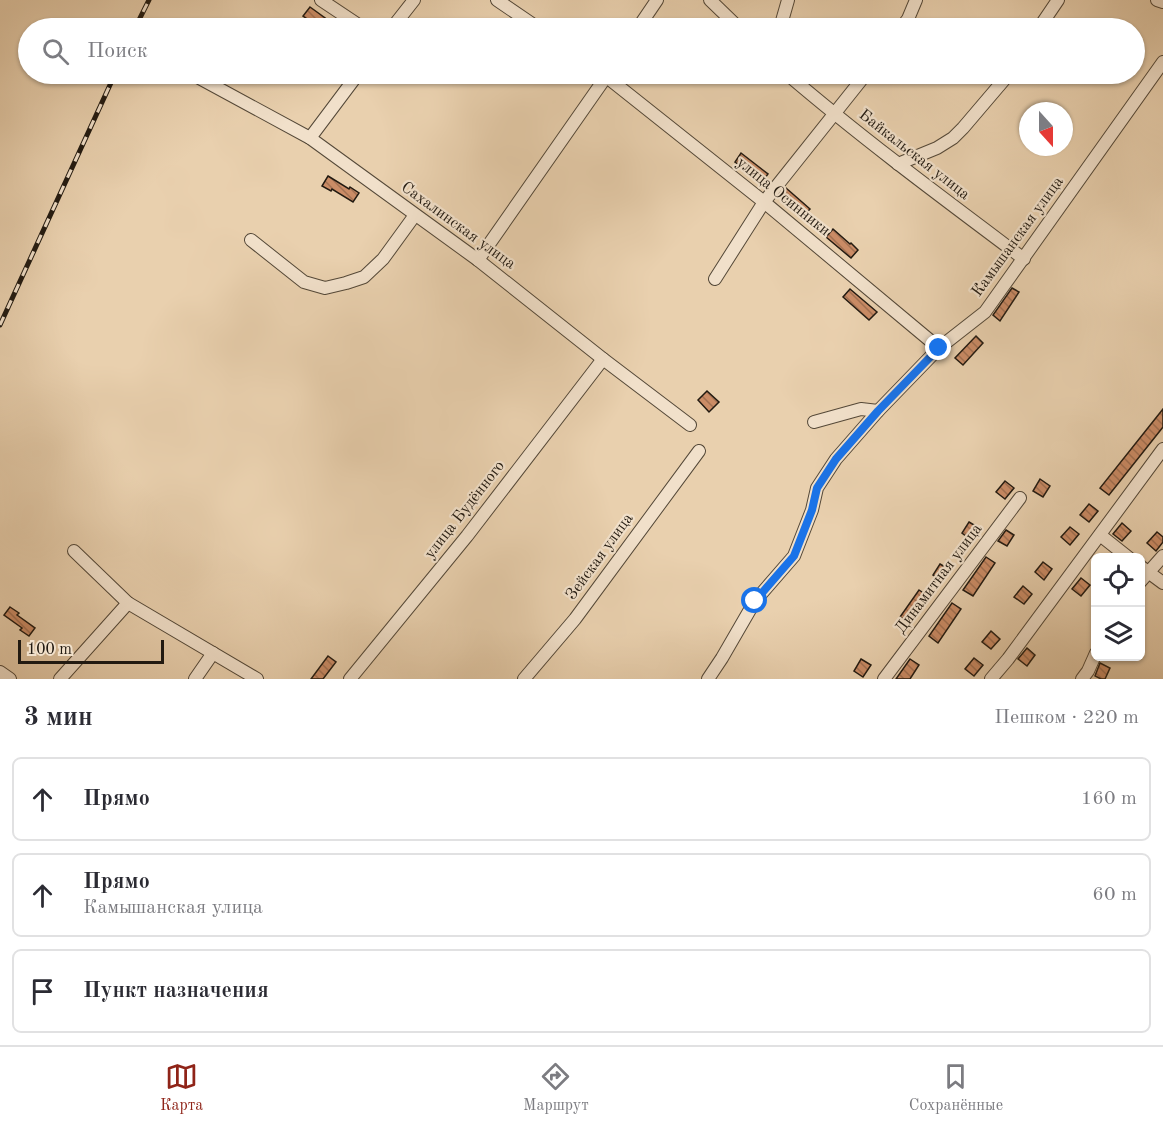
<!DOCTYPE html>
<html lang="ru">
<meta charset="utf-8">
<style>
:root{--surface:#fff;--page:#f2f2f3;--text:#2b2b33;--muted:#7c7c81;--line:#e1e1e2;--accent:#8f2418}
body{margin:0;font-family:"Old Standard TT",serif;background:var(--page);color:var(--text)}
.controls{position:absolute;right:18px;bottom:18px;display:grid;overflow:hidden;border-radius:9px;box-shadow:0 2px 4px #0004}
.controls button{width:54px;height:54px;display:grid;place-items:center;padding:0;border:0;border-bottom:2px solid var(--line);background:var(--surface);color:var(--text);font:30px sans-serif}
.compass{position:absolute;left:1019px;top:102px;width:54px;height:54px;border-radius:50%;background:var(--surface);box-shadow:0 2px 4px #0004;rotate:159deg}
.scale{position:absolute;left:18px;bottom:15px;width:146px;box-sizing:border-box;padding-left:6px;border:3px solid #221a11;border-top:0;font-size:16px;line-height:21px;white-space:nowrap;color:#221a11;-webkit-text-stroke:4px #f1e0ca;paint-order:stroke}
.stop{position:absolute;width:18px;height:18px;margin:-14px;border:4px solid #1a73e8;border-radius:50%;background:#fff}
.stop.end{background:#1a73e8;border-color:#fff;box-shadow:0 2px 6px #0008}
.list{margin:0;padding:0;list-style:none}
h2{display:flex;justify-content:space-between;align-items:center;height:78px;margin:0;padding:0 24px;font-size:26px}
h2 small{font-size:20px;font-weight:400;color:var(--muted)}
.list li{display:grid;grid-template-columns:39px 1fr auto;gap:18px;align-items:center;box-sizing:border-box;height:84px;margin:0 12px 12px;padding:0 12px;border:2px solid var(--line);border-radius:9px}
.list b{display:block;font-size:22px;white-space:nowrap}
.list p{margin:0;font-size:20px;white-space:nowrap;color:var(--muted)}
.list em{font-size:20px;font-style:normal;color:var(--muted)}
.icon{flex:none;width:33px;height:33px;fill:none;stroke:currentColor;stroke-width:2;stroke-linecap:round;stroke-linejoin:round}
.map{position:relative;flex:none;width:1163px;height:679px;overflow:hidden}
.search{position:absolute;background:var(--surface);box-shadow:0 2px 4px #0004;left:18px;right:18px;top:18px;height:66px;display:flex;align-items:center;gap:15px;box-sizing:border-box;padding:0 21px;border-radius:33px;color:var(--muted);font-size:22px}
.sheet{height:366px;background:var(--surface)}
nav{display:flex;justify-content:space-around;align-items:center;box-sizing:border-box;height:84px;border-top:2px solid var(--line);background:var(--surface);font-size:16px;color:var(--muted)}
nav a{display:grid;justify-items:center;gap:3px}
nav .on{color:var(--accent)}
.map>svg:first-child{display:block}
.building{fill:url(#building-back-hatch);stroke:#221a11;stroke-width:1.5}
.lines{fill:none;stroke-linecap:round;stroke-linejoin:round}
.minor-casing{stroke:#544838;stroke-width:14}
.minor{stroke:#f1e0ca;stroke-width:12}
.rail-casing{stroke:#221a11;stroke-width:5}
.rail{stroke:#f1e0ca;stroke-width:3;stroke-dasharray:9;stroke-linecap:butt}
.route{stroke:#1a73e8;stroke-width:8}
.labels{text-anchor:middle;dominant-baseline:central;stroke-width:4.5;stroke-linejoin:round;paint-order:stroke}
.street-label{font-size:16px;fill:#221a11;stroke:#f1e0ca}
</style>
<div class="map">
<svg width="1163" height="679" viewBox="0 0 1163 679">
<defs>
<pattern id="building-back-hatch" width="6" height="6" patternUnits="userSpaceOnUse" patternTransform="scale(1.5)"><rect width="6" height="6" fill="#cb8c66"/><path d="M-1 5l2 2M0 0l6 6M5-1l2 2" fill="none" stroke="#a47253"/></pattern>
</defs>
<rect width="100%" height="100%" fill="#e9d0ae"/>
<filter id="stains"><feTurbulence type="fractalNoise" baseFrequency=".00333" numOctaves="4"/><feColorMatrix values="0 0 0 0 .2 0 0 0 0 .09 0 0 0 0 .02 0 0 0 .5 -.17"/></filter>
<radialGradient id="worn" r=".72"><stop offset=".6" stop-color="#630" stop-opacity="0"/><stop offset="1" stop-color="#630" stop-opacity=".3"/></radialGradient>
<g class="building">
<polygon points="310,7 339,28 320,28 303,16"/>
<polygon points="741,153 768,174 762,182 735,162"/>
<polygon points="328,176 349,189 350,187 359,193 353,202 332,189 331,191 322,186"/>
<polygon points="786,188 810,209 802,217 779,196"/>
<polygon points="833,229 850,244 851,243 858,250 851,258 826,237"/>
<polygon points="1012,288 1019,292 1000,321 993,315"/>
<polygon points="850,289 877,312 869,320 843,297"/>
<polygon points="976,336 983,343 963,365 955,358"/>
<polygon points="707,391 719,402 709,412 698,400"/>
<polygon points="1163,409 1163,427 1109,495 1100,488"/>
<polygon points="1040,479 1050,486 1043,497 1033,491"/>
<polygon points="1005,481 1014,488 1005,499 996,492"/>
<polygon points="1089,504 1098,511 1089,522 1080,515"/>
<polygon points="969,522 979,528 971,540 962,533"/>
<polygon points="1122,523 1131,531 1122,541 1113,534"/>
<polygon points="1070,527 1079,534 1070,545 1061,537"/>
<polygon points="1006,530 1014,535 1007,546 998,541"/>
<polygon points="1157,532 1163,537 1163,542 1156,551 1147,543"/>
<polygon points="986,557 995,563 973,596 963,590"/>
<polygon points="1043,562 1052,569 1044,580 1035,572"/>
<polygon points="940,564 950,570 942,581 933,575"/>
<polygon points="1081,578 1090,585 1081,596 1072,589"/>
<polygon points="1023,586 1032,594 1024,604 1014,597"/>
<polygon points="919,590 928,596 910,623 900,617"/>
<polygon points="952,603 961,609 938,643 929,636"/>
<polygon points="10,607 19,613 17,615 35,628 29,636 20,630 22,628 4,615"/>
<polygon points="991,631 1000,639 991,649 982,642"/>
<polygon points="1027,648 1035,655 1027,666 1018,659"/>
<polygon points="328,656 336,662 323,679 311,679"/>
<polygon points="974,658 983,665 974,676 965,669"/>
<polygon points="861,659 871,665 863,677 854,671"/>
<polygon points="910,659 919,665 910,679 896,679"/>
<polygon points="1100,663 1110,668 1105,679 1101,679 1095,676"/>
</g>
<g class="lines">
<g class="minor-casing">
<g id="minor">
<polyline points="321,0 363,28"/>
<polyline points="497,0 538,28"/>
<polyline points="710,0 739,28"/>
<polyline points="1157,0 1163,2"/>
<polyline points="392,28 414,0"/>
<polyline points="638,28 657,0"/>
<polyline points="780,28 788,0"/>
<polyline points="901,28 908,19 916,0"/>
<polyline points="1039,28 1058,0"/>
<polyline points="192,74 310,138 478,260 603,359 690,425"/>
<polyline points="603,74 764,202 939,348"/>
<path d="M 787,74 C 863,139 944,199 1024,259"/>
<polyline points="310,138 358,74"/>
<polyline points="898,164 937,148 953,138 963,128 1009,74"/>
<polyline points="251,240 304,282 325,288 346,283 364,277 383,259 415,215"/>
<polyline points="478,260 608,74"/>
<polyline points="715,279 764,202 866,74"/>
<polyline points="814,422 861,409 878,411"/>
<polyline points="1100,535 1129,558"/>
<polyline points="74,551 128,603 257,679"/>
<polyline points="1140,566 1163,583"/>
<polyline points="1140,582 1163,556"/>
<polyline points="0,672 10,679"/>
<polyline points="60,679 128,603"/>
<polyline points="195,679 213,653"/>
<polyline points="350,679 467,536 603,359"/>
<polyline points="524,679 575,619 699,451"/>
<polyline points="708,679 722,658 755,601 794,556 812,510 817,488 836,459 878,411 939,348 985,312 1163,62"/>
<polyline points="884,679 1020,498"/>
<polyline points="991,679 1008,659 1163,449"/>
<polyline points="1082,679 1088,671 1096,653"/>
</g>
</g>
<use href="#minor" class="minor"/>
<g class="rail-casing">
<g id="rail">
<polyline points="135,28 149,0"/>
<polyline points="0,325 115,74"/>
</g>
</g>
<use href="#rail" class="rail"/>
</g>
<g class="lines">
<polyline class="route" points="755,601 794,556 812,510 817,488 836,459 878,411 939,348"/>
</g>
<g class="labels">
<g class="street-label">
<text transform="translate(914 155) rotate(38)">Байкальская улица</text>
<text transform="translate(783 197) rotate(39)">улица Осинники</text>
<text transform="translate(458 226) rotate(36)">Сахалинская улица</text>
<text transform="translate(1018 237) rotate(-54)">Камышанская улица</text>
<text transform="translate(465 510) rotate(-52)">улица Будённого</text>
<text transform="translate(600 557) rotate(-54)">Зейская улица</text>
<text transform="translate(939 579) rotate(-53)">Динамитная улица</text>
</g>
</g>
<rect width="100%" height="100%" filter="url(#stains)"/>
<rect width="100%" height="100%" fill="url(#worn)"/>
</svg>
<div class="controls">
<button><svg class="icon" aria-label="locate" viewBox="0 0 24 24"><circle cx="12" cy="12" r="6"/><path d="M12 2v4M12 18v4M2 12h4M18 12h4"/></svg></button>
<button><svg class="icon" aria-label="layers" viewBox="0 0 24 24"><path d="M12 4l9 5-9 5-9-5zM3 14l9 5 9-5"/></svg></button>
</div>
<svg class="compass" viewBox="-18 -18 36 36"><path d="M0-13l5 13h-10z" fill="#e53935"/><path d="M0 13l5-13h-10z" fill="#7c7c81"/></svg>
<div class="scale">100 m</div>
<div class="stop" style="left:755px;top:601px"></div>
<div class="stop end" style="left:939px;top:348px"></div>
<div class="search"><svg class="icon" aria-label="search" viewBox="0 0 24 24"><circle cx="10" cy="10" r="6"/><path d="M15 15l6 6"/></svg>Поиск</div>
</div>
<section class="sheet">
<h2>3 мин<small>Пешком · 220 m</small></h2>
<ul class="list">
<li><svg class="icon" aria-label="ahead" viewBox="0 0 24 24"><path d="M12 20V5M6 11l6-6 6 6"/></svg><div><b>Прямо</b></div><em>160 m</em></li>
<li><svg class="icon" aria-label="ahead" viewBox="0 0 24 24"><path d="M12 20V5M6 11l6-6 6 6"/></svg><div><b>Прямо</b><p>Камышанская улица</p></div><em>60 m</em></li>
<li><svg class="icon" aria-label="arrive" viewBox="0 0 24 24"><path d="M6 21V4h12l-3 4 3 4H6"/></svg><div><b>Пункт назначения</b></div></li>
</ul>
</section>
<nav>
<a class="on"><svg class="icon" aria-label="map" viewBox="0 0 24 24"><path d="M3 6l6-2 6 2 6-2v14l-6 2-6-2-6 2zM9 4v14M15 6v14"/></svg>Карта</a>
<a><svg class="icon" aria-label="directions" viewBox="0 0 24 24"><path d="M12 3l9 9-9 9-9-9zM9 14v-3h6M13 9l2 2-2 2"/></svg>Маршрут</a>
<a><svg class="icon" aria-label="saved" viewBox="0 0 24 24"><path d="M7 4h10v16l-5-4-5 4z"/></svg>Сохранённые</a>
</nav>
